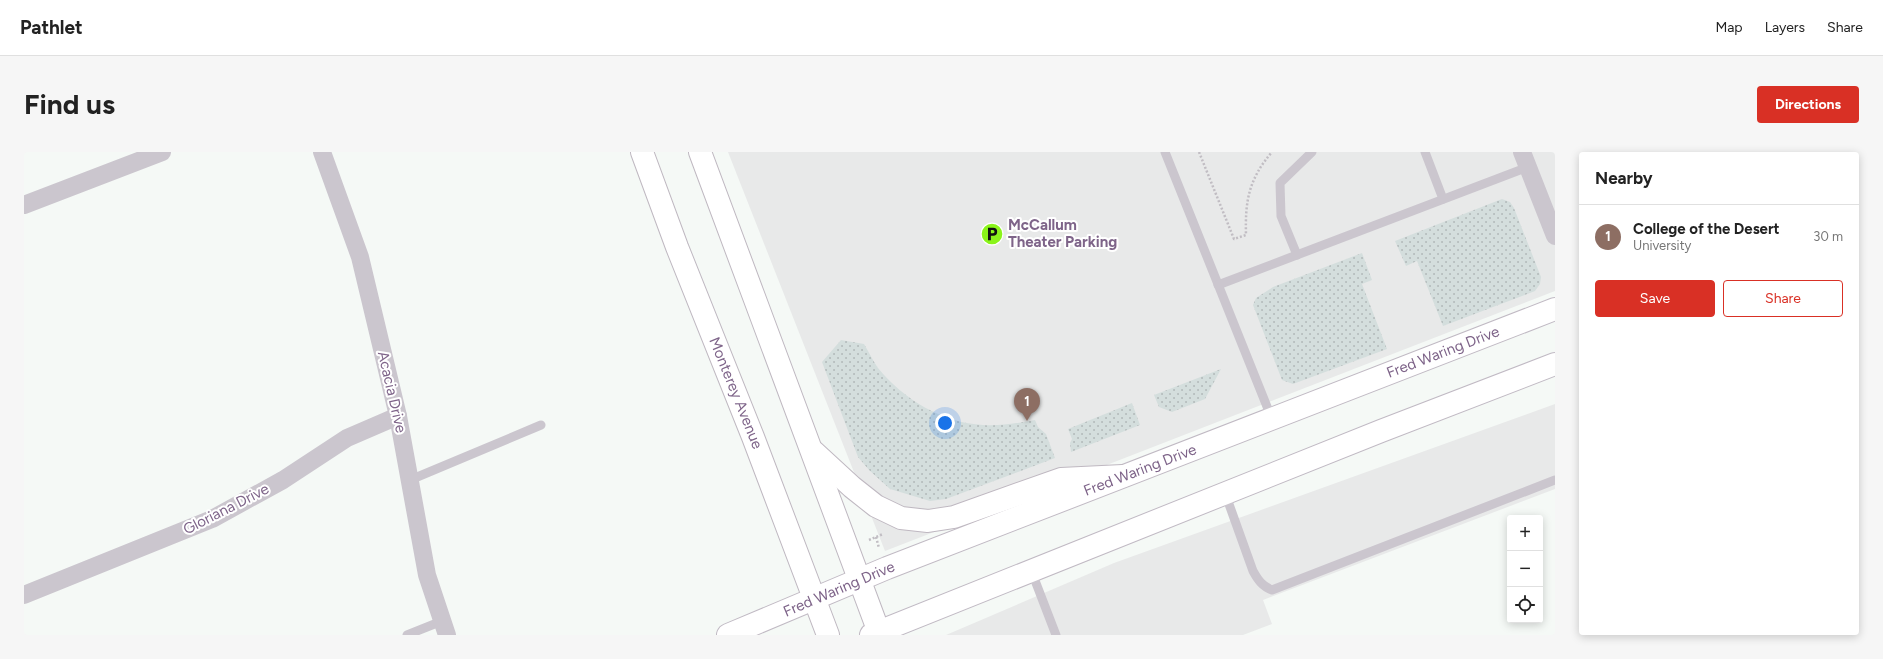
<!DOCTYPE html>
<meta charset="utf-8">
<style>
:root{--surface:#fff;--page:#f6f6f6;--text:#222;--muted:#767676;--line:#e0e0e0;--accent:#d93025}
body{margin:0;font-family:Figtree,sans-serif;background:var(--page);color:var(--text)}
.controls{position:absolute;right:12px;bottom:12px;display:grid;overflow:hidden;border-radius:4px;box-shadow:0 2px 10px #0003}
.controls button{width:36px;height:36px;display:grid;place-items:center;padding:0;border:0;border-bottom:1px solid var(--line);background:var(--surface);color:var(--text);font:20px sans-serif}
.you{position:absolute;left:921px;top:271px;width:14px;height:14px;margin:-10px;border:3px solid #fff;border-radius:50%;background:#1a73e8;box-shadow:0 0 0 6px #1a73e833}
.badge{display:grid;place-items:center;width:26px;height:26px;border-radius:50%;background:var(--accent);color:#fff;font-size:13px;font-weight:700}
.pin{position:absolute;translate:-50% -33px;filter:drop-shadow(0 1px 2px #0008)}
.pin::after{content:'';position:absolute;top:21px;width:14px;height:12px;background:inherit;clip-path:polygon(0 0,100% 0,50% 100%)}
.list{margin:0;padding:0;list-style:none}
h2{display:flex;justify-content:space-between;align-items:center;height:52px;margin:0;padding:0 16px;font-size:17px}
h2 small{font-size:13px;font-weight:400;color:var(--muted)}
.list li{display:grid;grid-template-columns:26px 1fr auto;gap:12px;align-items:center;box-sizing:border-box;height:64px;padding:0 16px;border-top:1px solid var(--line)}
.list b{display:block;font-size:15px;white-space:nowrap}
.list p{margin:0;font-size:13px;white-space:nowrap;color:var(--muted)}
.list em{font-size:13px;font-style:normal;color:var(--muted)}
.actions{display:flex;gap:8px;padding:12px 16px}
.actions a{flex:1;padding:9px 0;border:1px solid var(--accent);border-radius:4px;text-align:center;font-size:14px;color:var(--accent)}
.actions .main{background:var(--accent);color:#fff}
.icon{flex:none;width:22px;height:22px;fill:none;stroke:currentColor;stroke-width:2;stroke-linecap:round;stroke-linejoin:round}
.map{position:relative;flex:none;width:1531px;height:483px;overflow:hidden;border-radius:4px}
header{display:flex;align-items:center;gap:24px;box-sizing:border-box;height:56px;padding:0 20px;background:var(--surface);border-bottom:1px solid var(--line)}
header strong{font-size:19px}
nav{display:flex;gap:22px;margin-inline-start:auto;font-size:14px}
.intro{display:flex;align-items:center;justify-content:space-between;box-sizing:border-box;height:96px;padding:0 24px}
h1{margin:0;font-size:28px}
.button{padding:10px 18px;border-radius:4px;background:var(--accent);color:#fff;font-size:14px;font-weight:700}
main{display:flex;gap:24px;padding:0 24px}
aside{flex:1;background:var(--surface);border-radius:4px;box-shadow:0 2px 10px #0003}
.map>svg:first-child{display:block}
.built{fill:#e8e9e9}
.grass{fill:url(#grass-dots)}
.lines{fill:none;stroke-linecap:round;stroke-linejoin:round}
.secondary-casing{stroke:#c1bac4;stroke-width:24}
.primary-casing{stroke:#bfb8c1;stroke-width:24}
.path{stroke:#c1bdc3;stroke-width:2.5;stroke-dasharray:2 2;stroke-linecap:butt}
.lane{stroke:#cbc6ce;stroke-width:9}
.street{stroke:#cbc6ce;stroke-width:18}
.secondary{stroke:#fff;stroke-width:22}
.primary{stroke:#fff;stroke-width:22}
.labels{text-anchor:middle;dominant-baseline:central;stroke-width:4;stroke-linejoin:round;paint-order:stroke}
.poi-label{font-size:15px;font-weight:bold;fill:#7e6489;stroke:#fff;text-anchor:start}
.street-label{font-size:15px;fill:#7e6489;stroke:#fff}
</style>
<header>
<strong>Pathlet</strong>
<nav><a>Map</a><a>Layers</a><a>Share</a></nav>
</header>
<div class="intro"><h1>Find us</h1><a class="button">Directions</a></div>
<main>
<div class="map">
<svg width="1531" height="483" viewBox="0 0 1531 483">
<defs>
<pattern id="grass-dots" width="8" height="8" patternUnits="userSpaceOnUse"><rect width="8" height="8" fill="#d4dedd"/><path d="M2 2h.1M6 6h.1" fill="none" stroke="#b1b8b9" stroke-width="1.8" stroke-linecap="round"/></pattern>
</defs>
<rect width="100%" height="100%" fill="#f5f9f6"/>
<g class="built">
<polygon points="704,0 1531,0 1531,139 861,399"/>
<polygon points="1531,252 1531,337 1239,448 1248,472 1219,483 922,483 1090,411"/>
</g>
<g class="grass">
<polygon points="1478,47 1486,50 1490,56 1517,125 1516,132 1511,139 1419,174 1393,109 1382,114 1371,89"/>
<polygon points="1338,101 1348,128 1338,132 1363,197 1269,232 1258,228 1229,153 1232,146 1249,135"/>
<path d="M 817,188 L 840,192 C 845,200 849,209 854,216 C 879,247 919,271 959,273 C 977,274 994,271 1011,268 L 1014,275 L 1022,282 L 1031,306 L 922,347 L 906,349 L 866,337 L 845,318 L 834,305 L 798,210 Z"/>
<polygon points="1197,217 1181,247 1148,260 1135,255 1130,243"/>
<polygon points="1108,251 1116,273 1047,300 1046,291 1048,287 1044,277"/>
</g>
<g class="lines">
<g class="secondary-casing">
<g id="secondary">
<polyline points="704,483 863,416 1531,157"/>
<polyline points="847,483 1357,279 1531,212"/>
</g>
</g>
<g class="primary-casing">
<g id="primary">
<polyline points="618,0 653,95 729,285 804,483"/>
<polyline points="676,0 856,483"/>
<polyline points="790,300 828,335 852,354 877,366 904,369 930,365 1037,327 1099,324"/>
</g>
</g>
<g class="path">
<path d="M 1175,0 L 1210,87 L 1222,83 C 1221,48 1225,27 1248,0"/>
<polyline points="852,385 855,396"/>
<polyline points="845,388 859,382"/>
</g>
<g class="lane">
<polyline points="1141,0 1248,267"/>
<polyline points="1401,0 1419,47"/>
<polyline points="1273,103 1257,64 1256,31 1288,0"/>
<polyline points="1194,133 1504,15"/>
<polyline points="386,328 517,273"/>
<path d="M 1201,341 L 1229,419 C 1234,428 1238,434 1248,438 L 1531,328"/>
<polyline points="1007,418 1032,483"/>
<polyline points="383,483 418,469"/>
</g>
<g class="street">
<polyline points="298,0 336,105 374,264 403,423 423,483"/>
<polyline points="1498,0 1531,84"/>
<polyline points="0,53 138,0"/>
<polyline points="0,443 188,367 259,328 323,286 374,264"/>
</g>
<use href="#secondary" class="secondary"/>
<use href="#primary" class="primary"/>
</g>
<defs>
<g id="parking-disc" transform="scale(1.15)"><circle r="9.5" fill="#8af41a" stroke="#fff"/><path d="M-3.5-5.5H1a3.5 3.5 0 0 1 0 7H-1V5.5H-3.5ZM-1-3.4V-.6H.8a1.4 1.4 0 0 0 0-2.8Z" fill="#111"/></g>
</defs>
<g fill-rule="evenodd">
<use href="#parking-disc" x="968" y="82"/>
</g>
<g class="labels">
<g class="poi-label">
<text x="984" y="73">McCallum<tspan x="984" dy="17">Theater Parking</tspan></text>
</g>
<g class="street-label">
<text transform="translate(1419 200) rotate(-21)">Fred Waring Drive</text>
<text transform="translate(368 240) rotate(77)">Acacia Drive</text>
<text transform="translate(712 241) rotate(68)">Monterey Avenue</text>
<text transform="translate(1116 318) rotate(-21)">Fred Waring Drive</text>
<text transform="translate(202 357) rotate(-27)">Gloriana Drive</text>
<text transform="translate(815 437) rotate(-23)">Fred Waring Drive</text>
</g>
</g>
</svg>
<div class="controls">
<button>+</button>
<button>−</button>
<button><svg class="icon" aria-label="locate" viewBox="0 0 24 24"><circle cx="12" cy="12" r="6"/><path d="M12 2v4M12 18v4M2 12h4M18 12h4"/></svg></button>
</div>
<div class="you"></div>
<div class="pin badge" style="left:1003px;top:269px;background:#8d6e63">1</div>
</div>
<aside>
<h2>Nearby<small></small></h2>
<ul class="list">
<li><span class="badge" style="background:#8d6e63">1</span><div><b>College of the Desert</b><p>University</p></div><em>30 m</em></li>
</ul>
<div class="actions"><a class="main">Save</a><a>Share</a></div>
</aside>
</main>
